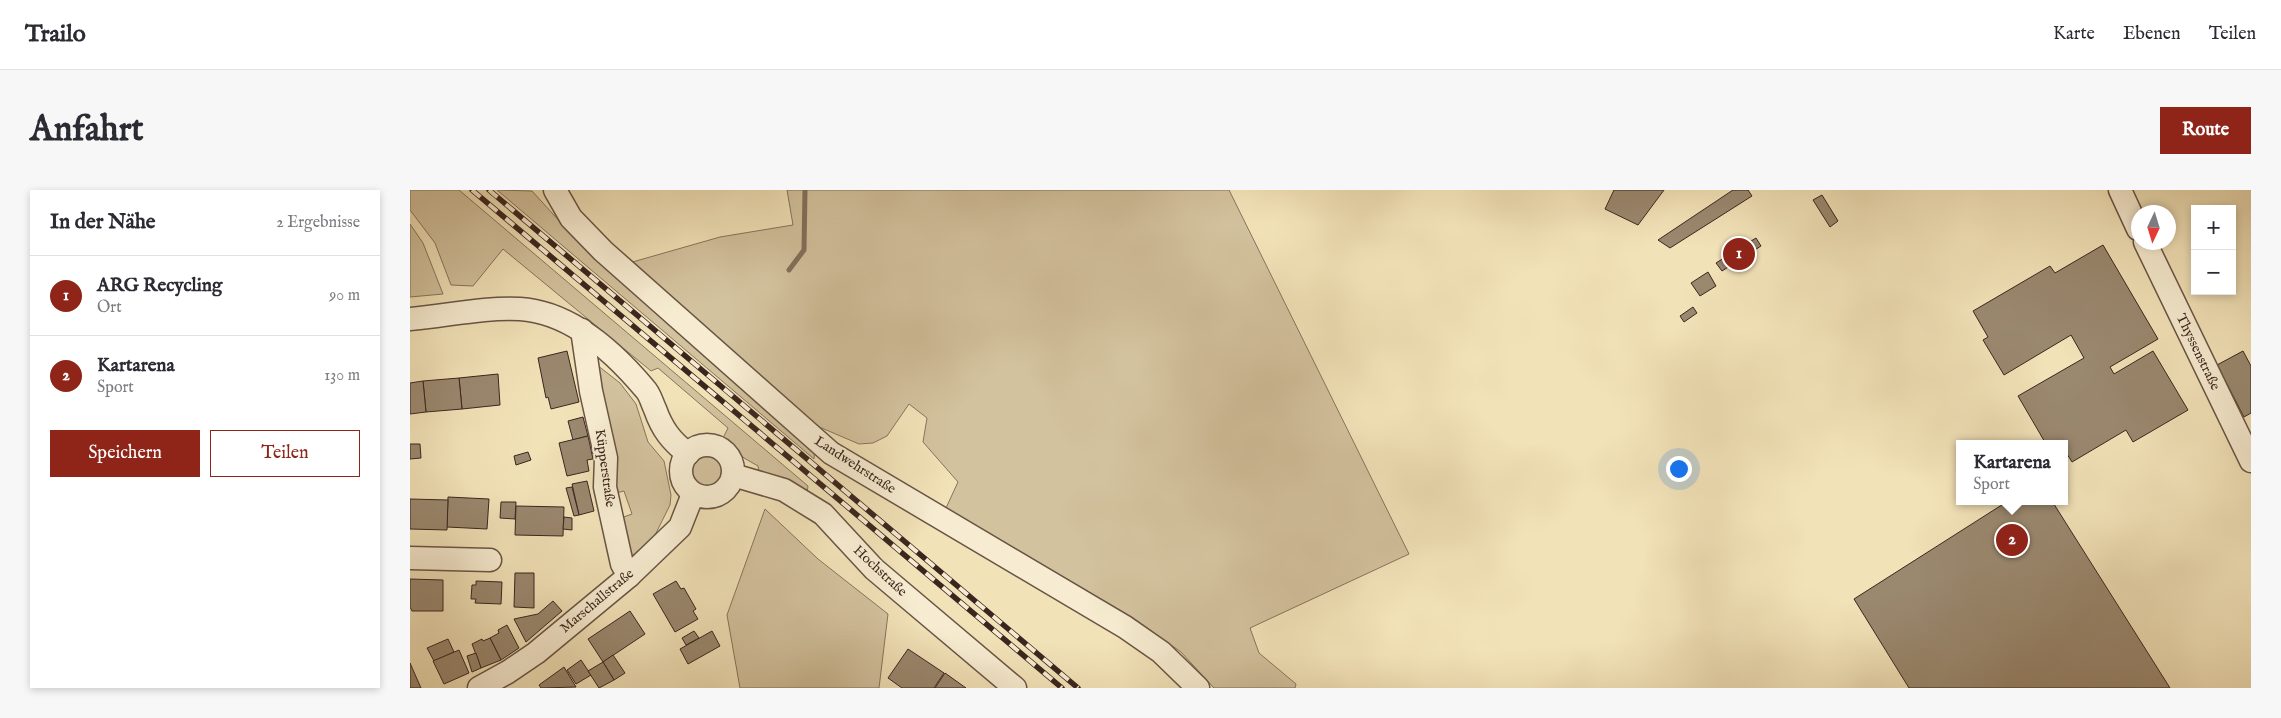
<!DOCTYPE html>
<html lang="de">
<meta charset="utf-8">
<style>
:root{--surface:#fff;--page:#f7f7f7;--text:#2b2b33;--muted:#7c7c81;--line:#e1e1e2;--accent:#8f2418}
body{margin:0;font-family:"IM FELL English",serif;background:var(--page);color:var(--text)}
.controls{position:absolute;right:15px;top:15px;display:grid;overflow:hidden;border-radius:0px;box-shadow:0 2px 8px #0003}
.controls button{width:45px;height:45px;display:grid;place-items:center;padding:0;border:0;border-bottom:1px solid var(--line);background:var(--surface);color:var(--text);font:25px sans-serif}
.compass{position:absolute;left:1721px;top:15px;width:45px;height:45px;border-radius:50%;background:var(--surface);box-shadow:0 2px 8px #0003;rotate:184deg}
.you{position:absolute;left:1268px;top:278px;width:18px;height:18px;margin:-12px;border:4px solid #fff;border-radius:50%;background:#1a73e8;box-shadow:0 0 0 8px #1a73e833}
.badge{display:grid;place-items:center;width:32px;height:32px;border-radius:50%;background:var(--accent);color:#fff;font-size:16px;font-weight:700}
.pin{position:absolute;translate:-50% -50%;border:2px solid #fff;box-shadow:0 1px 5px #0006}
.popup{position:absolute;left:1546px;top:250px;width:112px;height:65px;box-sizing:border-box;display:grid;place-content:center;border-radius:0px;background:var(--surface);filter:drop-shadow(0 1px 4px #0005);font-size:16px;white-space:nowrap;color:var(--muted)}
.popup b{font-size:19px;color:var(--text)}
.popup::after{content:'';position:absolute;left:50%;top:100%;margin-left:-10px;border:10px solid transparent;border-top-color:var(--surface)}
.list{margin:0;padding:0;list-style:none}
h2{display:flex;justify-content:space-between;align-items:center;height:65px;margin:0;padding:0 20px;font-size:21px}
h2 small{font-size:16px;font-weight:400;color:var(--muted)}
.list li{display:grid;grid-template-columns:32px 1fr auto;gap:15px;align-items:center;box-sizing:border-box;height:80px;padding:0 20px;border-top:1px solid var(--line)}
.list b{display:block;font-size:19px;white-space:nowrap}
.list p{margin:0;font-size:16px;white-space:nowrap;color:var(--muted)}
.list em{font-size:16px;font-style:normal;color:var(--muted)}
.actions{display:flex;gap:10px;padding:15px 20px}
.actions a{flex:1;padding:11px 0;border:1px solid var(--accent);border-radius:0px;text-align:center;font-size:18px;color:var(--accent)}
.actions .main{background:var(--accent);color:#fff}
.map{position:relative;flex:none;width:1841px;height:498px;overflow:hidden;border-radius:0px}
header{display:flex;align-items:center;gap:30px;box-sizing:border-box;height:70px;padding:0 25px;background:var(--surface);border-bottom:1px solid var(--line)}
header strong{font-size:24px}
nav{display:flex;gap:28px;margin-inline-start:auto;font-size:18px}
.intro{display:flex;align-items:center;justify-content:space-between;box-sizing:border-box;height:120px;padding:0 30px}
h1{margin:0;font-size:35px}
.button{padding:12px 22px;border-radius:0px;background:var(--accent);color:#fff;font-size:18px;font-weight:700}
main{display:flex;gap:30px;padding:0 30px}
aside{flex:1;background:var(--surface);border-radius:0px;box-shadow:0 2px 8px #0003}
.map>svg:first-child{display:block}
.green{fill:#d3c29e;stroke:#87745e}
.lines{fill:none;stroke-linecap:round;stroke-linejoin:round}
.stream{stroke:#84705c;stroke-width:5}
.building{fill:#9a886f;stroke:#3b261f}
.minor-casing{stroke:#695545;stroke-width:25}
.minor{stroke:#f7ecd1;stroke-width:22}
.rail-casing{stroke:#3b261f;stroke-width:5.5}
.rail{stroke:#f7ecd1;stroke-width:4;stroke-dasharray:11;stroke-linecap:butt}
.labels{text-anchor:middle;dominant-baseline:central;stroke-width:4.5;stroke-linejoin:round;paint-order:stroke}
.street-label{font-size:14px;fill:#3b261f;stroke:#f7ecd1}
</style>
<header>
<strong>Trailo</strong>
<nav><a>Karte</a><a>Ebenen</a><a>Teilen</a></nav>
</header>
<div class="intro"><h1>Anfahrt</h1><a class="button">Route</a></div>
<main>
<aside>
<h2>In der Nähe<small>2 Ergebnisse</small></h2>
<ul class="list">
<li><span class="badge">1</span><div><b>ARG Recycling</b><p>Ort</p></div><em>90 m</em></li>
<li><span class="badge">2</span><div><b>Kartarena</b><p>Sport</p></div><em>130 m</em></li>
</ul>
<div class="actions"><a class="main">Speichern</a><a>Teilen</a></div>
</aside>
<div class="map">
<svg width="1841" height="498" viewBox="0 0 1841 498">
<rect width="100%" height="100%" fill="#f2e2b8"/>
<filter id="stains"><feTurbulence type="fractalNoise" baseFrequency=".004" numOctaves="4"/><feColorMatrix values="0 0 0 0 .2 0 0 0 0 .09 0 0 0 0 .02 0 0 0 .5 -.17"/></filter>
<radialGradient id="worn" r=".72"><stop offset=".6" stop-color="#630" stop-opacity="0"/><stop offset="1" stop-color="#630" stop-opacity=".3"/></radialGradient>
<g class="green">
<polygon points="0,0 49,0 398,296 397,303 349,282 348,276 334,268 313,248 318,238 248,178 241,181 93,59 63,96 41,95 25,53 0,20"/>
<polygon points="87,0 122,1 153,35 405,257 404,269"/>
<polygon points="377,0 819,0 999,364 840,438 849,463 886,494 885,498 804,498 771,462 722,427 536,318 548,292 513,252 517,228 499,214 477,246 463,253 449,254 393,230 219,73 310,47 383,35"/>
<polygon points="0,34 13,53 33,104 0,107"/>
<polygon points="187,175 210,193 226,214 238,252 254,271 261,305 260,315 244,347 221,367 208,329 222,324 214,301 202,304"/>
<circle cx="297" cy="282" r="19"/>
<polygon points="355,319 408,369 478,424 469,498 330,498 317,425"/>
</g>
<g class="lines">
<polyline class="stream" points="379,80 394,60 395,0"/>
</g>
<g class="building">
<polygon points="1204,0 1254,0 1228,35 1195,19"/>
<polygon points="1323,0 1338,0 1342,6 1260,58 1248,50"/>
<polygon points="1412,5 1428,31 1420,37 1403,10"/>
<polygon points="1346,48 1351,56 1312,81 1306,73"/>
<polygon points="1693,55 1748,149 1700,177 1704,184 1743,161 1778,220 1723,252 1716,240 1662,272 1657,264 1654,265 1654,254 1636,254 1608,206 1674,168 1661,145 1594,185 1573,150 1578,147 1563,121 1640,76 1645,83"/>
<polygon points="1298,82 1306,96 1290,106 1281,93"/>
<polygon points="1283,117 1287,123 1274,132 1270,126"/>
<polygon points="157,161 169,212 141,219 138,207 136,208 128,168"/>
<polygon points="1833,161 1841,176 1841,223 1834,227 1807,175"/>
<polygon points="88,184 90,215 52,219 49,188"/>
<polygon points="49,188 52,219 16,222 13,191"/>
<polygon points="13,191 16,222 0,224 0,193"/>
<polygon points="173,227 178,246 163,250 158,231"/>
<polygon points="178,246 183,269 177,270 179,281 157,286 149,253"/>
<polygon points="0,254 10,254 11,268 0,269"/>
<polygon points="118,262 121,270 106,275 104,266"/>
<polygon points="177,291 184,321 169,325 162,294"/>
<polygon points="162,297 169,325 164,326 156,298"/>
<polygon points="38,307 79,309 77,339 37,337"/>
<polygon points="0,309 38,310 37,340 0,339"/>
<polygon points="1598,311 1642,311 1760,498 1499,498 1444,409"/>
<polygon points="91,312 106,312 105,329 90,328"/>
<polygon points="106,316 154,317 153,346 105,345"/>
<polygon points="154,327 162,328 162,340 153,339"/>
<polygon points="105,383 124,383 124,418 104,417"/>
<polygon points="0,389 33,390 33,421 2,421 0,417"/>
<polygon points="66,391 92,392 91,414 65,413 66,409 61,409 62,395 66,395"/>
<polygon points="266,391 271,399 274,398 286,419 283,421 288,429 265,442 243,404"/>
<polygon points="143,411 152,421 116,452 104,429 128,424"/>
<polygon points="220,421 235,444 193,472 178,449"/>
<polygon points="97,435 109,458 91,470 80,448 89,443 88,440"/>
<polygon points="284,441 289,448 276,455 272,448"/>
<polygon points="302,441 310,456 278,474 270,459"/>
<polygon points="80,448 91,470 71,478 62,454 72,449 73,451"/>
<polygon points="38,449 44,462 24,471 17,458"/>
<polygon points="498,459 534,483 524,498 492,498 478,488"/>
<polygon points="49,460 59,483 34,494 23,471"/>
<polygon points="66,463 71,478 62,482 57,466"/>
<polygon points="203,465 215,483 204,490 193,472"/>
<polygon points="171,470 181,485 166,494 157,480"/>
<polygon points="193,472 204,490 189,498 178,481"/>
<polygon points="0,473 11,498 0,498"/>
<polygon points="154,477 166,497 131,498 129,495"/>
<polygon points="535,483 556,498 525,498"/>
</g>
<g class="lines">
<g class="minor-casing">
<g id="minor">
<polyline points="145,0 161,28 193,61 421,263 715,437 751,462 788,498"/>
<polyline points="1710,0 1728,39"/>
<polyline points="1735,52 1841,271"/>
<path d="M 0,129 C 36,126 74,117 110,119 C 161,122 204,162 235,199 C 240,204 242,213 245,219 C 252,239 261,251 278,264"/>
<polyline points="172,140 181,201 196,268 195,297 212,374 219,386"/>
<circle cx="297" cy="281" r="26"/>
<polyline points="323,285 374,300 413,324 464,379 605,498"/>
<polyline points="0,368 80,370"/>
<polyline points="69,498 98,482 126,463 219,386 270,337 283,304"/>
</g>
</g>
<use href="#minor" class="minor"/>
<g class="rail-casing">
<g id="rail">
<polyline points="62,0 652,498"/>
<polyline points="79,0 668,498"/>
</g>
</g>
<use href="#rail" class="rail"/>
</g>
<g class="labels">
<g class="street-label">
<text transform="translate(1788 162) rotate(64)">Thyssenstraße</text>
<text transform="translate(445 275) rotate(33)">Landwehrstraße</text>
<text transform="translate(195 278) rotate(82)">Küpperstraße</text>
<text transform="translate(470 381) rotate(43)">Hochstraße</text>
<text transform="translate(187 411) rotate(-40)">Marschallstraße</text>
</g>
</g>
<rect width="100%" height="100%" filter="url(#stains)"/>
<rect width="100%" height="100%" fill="url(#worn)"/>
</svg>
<div class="controls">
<button>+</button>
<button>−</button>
</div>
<svg class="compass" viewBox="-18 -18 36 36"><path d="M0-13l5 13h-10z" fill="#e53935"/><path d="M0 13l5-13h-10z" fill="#7c7c81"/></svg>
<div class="you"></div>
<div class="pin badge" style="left:1329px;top:64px">1</div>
<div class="pin badge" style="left:1602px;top:350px">2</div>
<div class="popup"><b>Kartarena</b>Sport</div>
</div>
</main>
